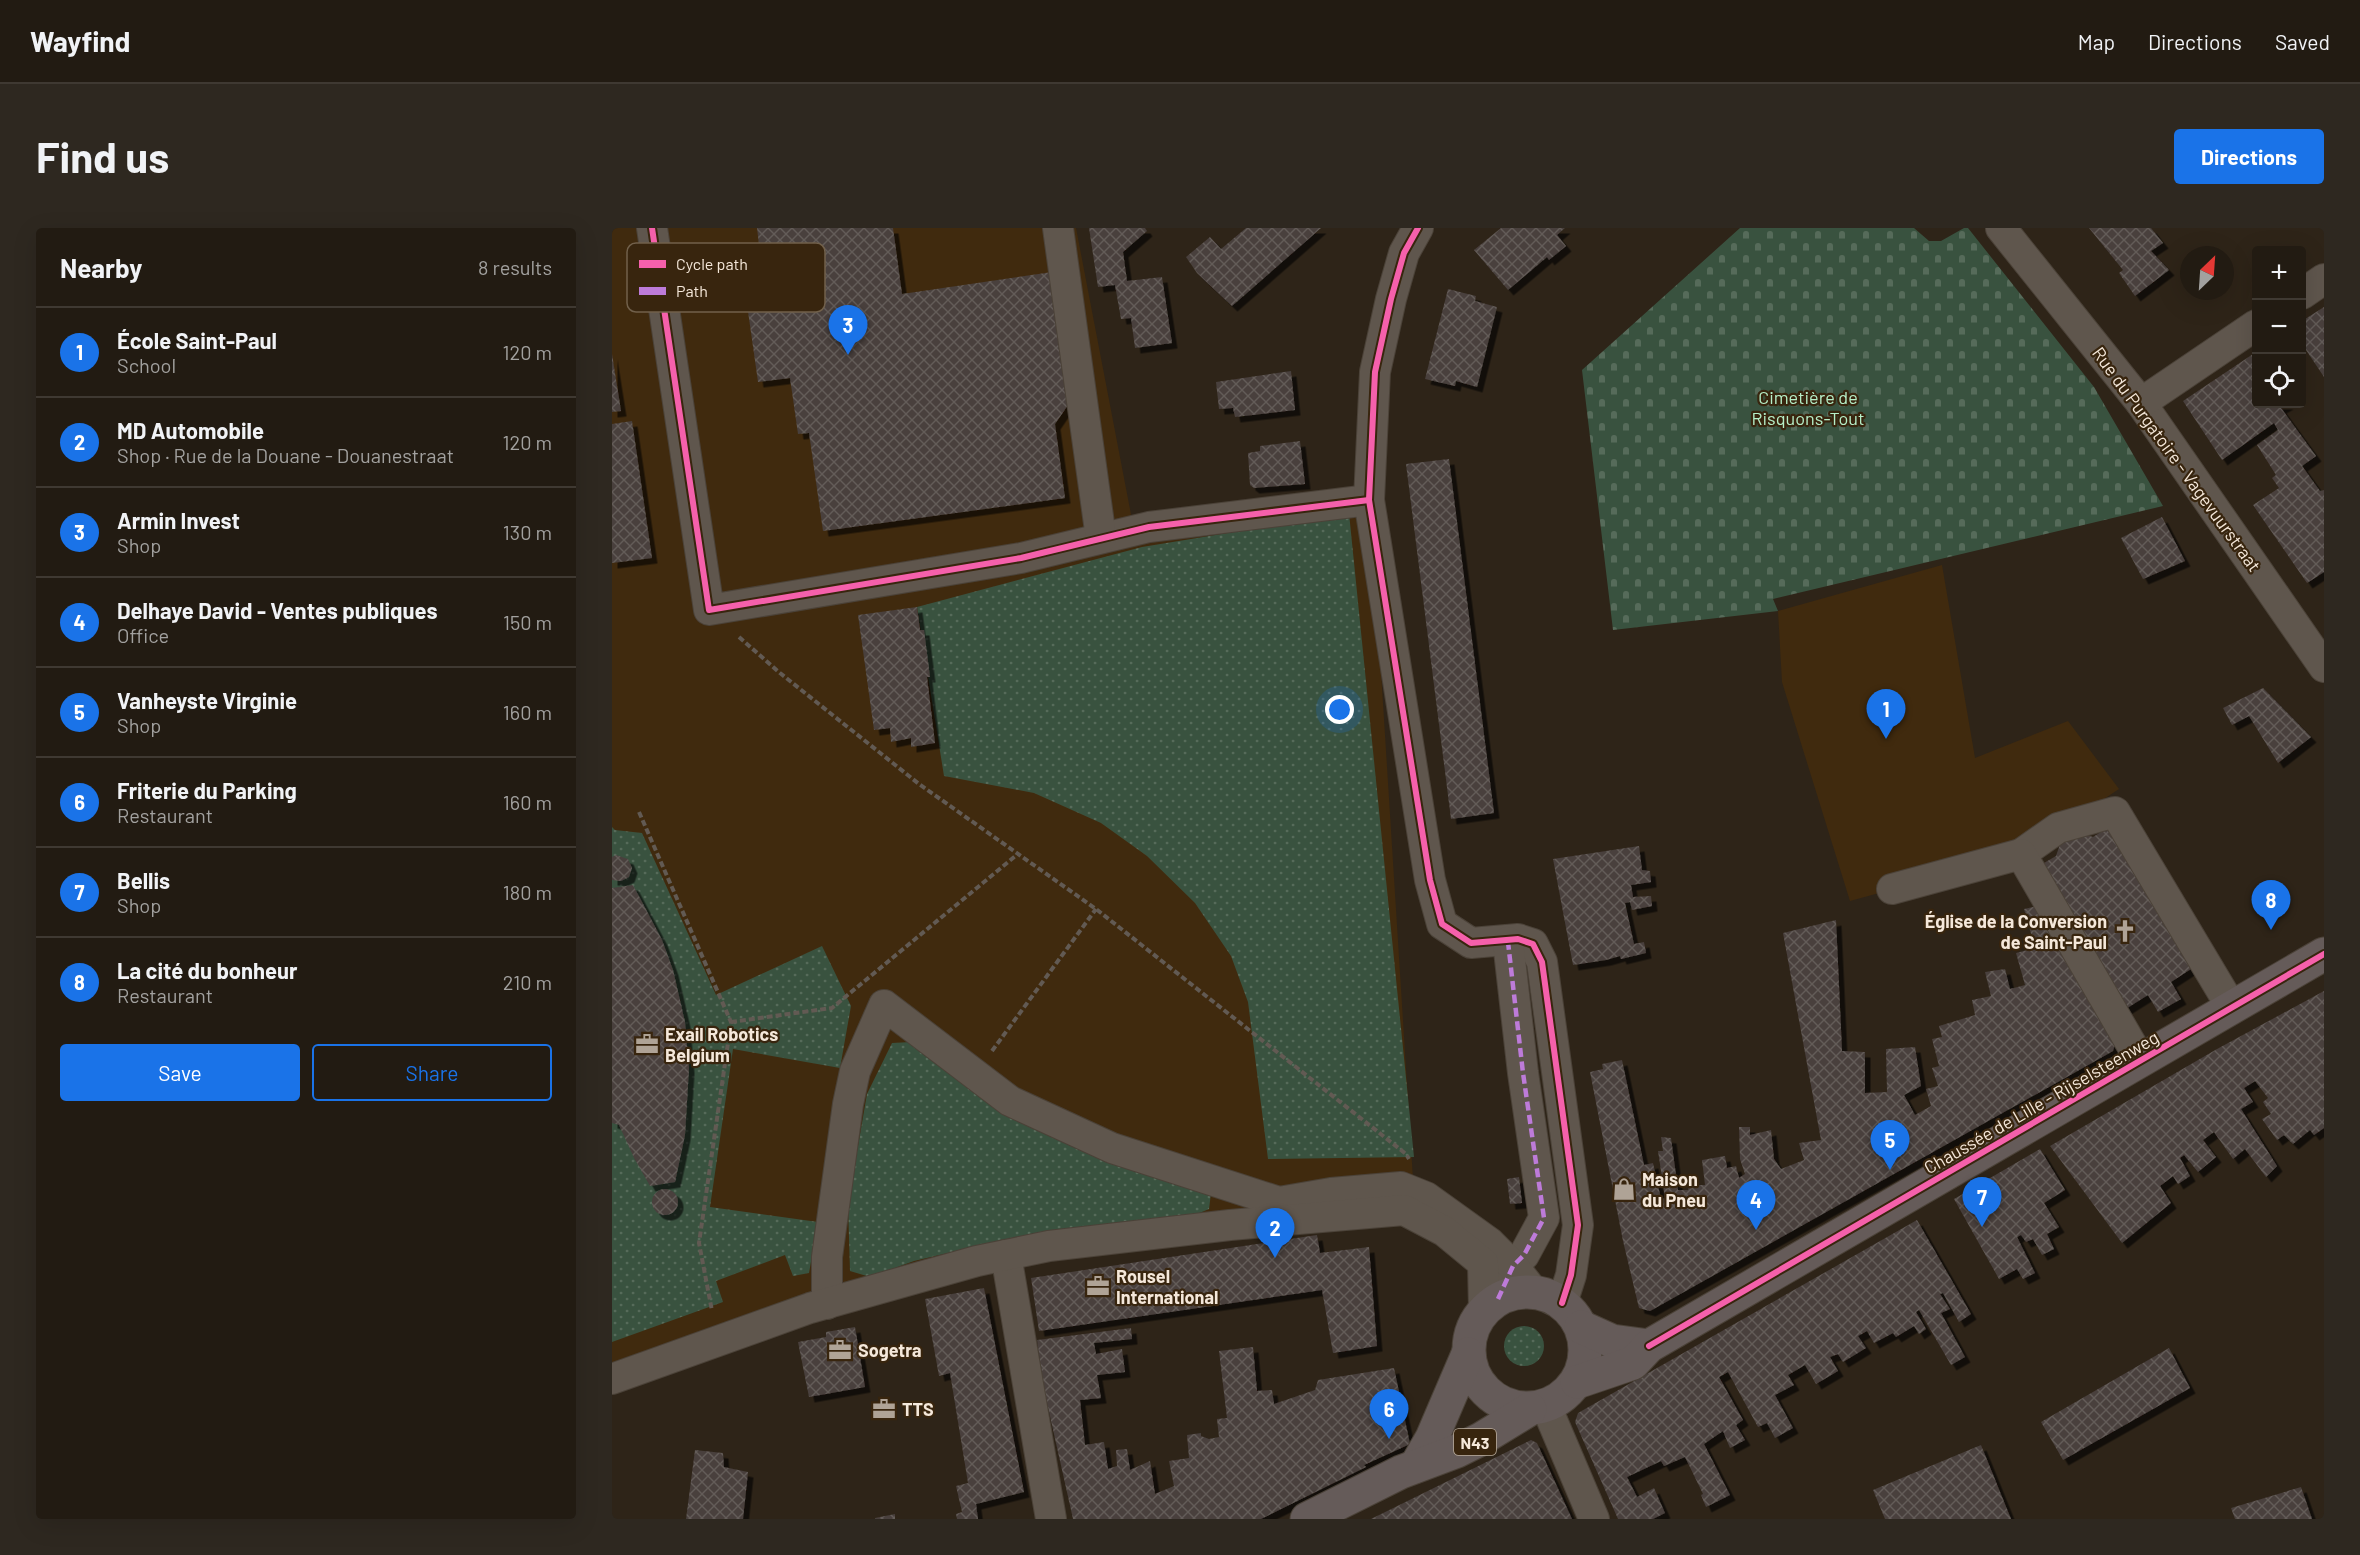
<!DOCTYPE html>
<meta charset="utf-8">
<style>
:root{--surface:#221b12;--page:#2e2820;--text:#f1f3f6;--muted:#a2a19f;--line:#3f3932;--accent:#1a73e8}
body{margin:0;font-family:Barlow,sans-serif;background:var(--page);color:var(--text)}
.controls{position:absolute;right:18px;top:18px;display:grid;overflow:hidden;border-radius:6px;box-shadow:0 6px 24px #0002}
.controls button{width:54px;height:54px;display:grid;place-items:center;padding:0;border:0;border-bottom:2px solid var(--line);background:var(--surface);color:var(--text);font:30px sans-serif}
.compass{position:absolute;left:1568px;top:18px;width:54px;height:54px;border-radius:50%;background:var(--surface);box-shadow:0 6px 24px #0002;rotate:25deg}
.you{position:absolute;left:728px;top:482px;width:21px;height:21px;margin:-15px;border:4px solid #fff;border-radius:50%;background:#1a73e8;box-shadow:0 0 0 9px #1a73e833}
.badge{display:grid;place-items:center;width:39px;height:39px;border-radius:50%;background:var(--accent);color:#fff;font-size:20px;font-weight:700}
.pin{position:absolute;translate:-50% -50px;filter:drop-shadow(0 2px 3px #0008)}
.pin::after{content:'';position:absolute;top:32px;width:21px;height:18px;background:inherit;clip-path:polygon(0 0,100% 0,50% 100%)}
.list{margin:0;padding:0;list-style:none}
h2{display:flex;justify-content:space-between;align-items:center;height:78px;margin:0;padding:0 24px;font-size:26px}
h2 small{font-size:20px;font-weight:400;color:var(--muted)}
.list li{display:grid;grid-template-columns:39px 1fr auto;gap:18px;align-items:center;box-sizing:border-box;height:90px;padding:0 24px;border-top:2px solid var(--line)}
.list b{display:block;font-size:22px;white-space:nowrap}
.list p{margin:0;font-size:20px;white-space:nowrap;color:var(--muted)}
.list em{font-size:20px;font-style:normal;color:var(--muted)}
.actions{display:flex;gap:12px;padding:18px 24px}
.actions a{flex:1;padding:14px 0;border:2px solid var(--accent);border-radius:6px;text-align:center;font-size:21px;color:var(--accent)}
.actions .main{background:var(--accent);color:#fff}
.icon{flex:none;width:33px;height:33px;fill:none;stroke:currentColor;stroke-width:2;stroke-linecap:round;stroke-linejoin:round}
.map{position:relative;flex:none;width:1712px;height:1291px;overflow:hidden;border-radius:6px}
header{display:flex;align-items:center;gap:36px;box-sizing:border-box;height:84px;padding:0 30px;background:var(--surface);border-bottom:2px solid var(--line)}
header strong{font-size:28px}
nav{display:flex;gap:33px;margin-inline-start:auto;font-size:21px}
.intro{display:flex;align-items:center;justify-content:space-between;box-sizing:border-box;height:144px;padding:0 36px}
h1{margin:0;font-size:42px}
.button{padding:15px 27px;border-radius:6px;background:var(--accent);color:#fff;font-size:21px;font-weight:700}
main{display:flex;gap:36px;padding:0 36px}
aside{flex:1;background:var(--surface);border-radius:6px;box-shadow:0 6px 24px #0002}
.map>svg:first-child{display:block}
.built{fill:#402a0e}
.grass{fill:url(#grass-dots)}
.cemetery{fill:url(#cemetery-stones)}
.building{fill:url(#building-cross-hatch);filter:url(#shadow)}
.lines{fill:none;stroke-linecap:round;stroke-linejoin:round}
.minor-casing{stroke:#4b4238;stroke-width:32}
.major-casing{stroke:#4b4238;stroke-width:35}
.path{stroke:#625a53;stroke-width:4;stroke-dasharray:6 3;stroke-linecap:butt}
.minor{stroke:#5f564d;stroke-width:30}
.major{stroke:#655b59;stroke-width:33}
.quiet{stroke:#bd7bd9;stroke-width:4.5;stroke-dasharray:9 4.5;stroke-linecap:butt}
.cycleway-casing{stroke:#38250e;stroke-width:10}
.cycleway{stroke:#f560ab;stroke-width:6}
.labels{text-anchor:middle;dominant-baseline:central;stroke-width:4.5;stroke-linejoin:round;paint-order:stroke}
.shield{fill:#38250e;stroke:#bcae9d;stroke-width:1.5}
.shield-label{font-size:16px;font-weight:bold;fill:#f5e8da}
.park-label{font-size:18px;fill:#b6efc8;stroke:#38250e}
.street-label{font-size:18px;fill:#f5e8da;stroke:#38250e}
.poi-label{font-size:18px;font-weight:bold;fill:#f5e8da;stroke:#38250e;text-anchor:start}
.key{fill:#38250e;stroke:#71604b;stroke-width:1.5}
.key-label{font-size:16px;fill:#f5e8da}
</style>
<header>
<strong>Wayfind</strong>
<nav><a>Map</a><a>Directions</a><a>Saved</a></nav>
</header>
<div class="intro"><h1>Find us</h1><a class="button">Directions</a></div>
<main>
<aside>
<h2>Nearby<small>8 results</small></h2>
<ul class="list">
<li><span class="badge">1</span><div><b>École Saint-Paul</b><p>School</p></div><em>120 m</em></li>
<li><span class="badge">2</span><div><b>MD Automobile</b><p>Shop · Rue de la Douane - Douanestraat</p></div><em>120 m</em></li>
<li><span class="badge">3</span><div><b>Armin Invest</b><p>Shop</p></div><em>130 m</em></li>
<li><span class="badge">4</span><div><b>Delhaye David - Ventes publiques</b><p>Office</p></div><em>150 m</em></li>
<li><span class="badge">5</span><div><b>Vanheyste Virginie</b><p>Shop</p></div><em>160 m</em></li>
<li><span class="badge">6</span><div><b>Friterie du Parking</b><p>Restaurant</p></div><em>160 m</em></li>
<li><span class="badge">7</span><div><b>Bellis</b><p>Shop</p></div><em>180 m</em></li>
<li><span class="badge">8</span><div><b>La cité du bonheur</b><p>Restaurant</p></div><em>210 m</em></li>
</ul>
<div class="actions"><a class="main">Save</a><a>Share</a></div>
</aside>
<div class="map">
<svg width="1712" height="1291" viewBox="0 0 1712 1291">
<defs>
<pattern id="grass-dots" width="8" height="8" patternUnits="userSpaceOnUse" patternTransform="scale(1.5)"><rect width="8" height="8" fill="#39523f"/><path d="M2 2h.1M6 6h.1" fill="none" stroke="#566b5a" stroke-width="1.8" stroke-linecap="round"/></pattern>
<pattern id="cemetery-stones" width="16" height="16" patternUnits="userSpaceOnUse" patternTransform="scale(1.5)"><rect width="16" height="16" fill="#39523f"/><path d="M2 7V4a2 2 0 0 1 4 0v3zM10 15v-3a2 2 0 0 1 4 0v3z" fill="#566b5a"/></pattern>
<pattern id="building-cross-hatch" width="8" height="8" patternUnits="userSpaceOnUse" patternTransform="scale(1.5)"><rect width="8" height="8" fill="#483f3c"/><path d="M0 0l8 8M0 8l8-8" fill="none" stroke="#635b58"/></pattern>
<filter id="shadow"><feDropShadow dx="5.5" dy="5.5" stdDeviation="0" flood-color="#0009"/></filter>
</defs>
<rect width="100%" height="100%" fill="#2e2418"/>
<g class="built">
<polygon points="0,0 464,0 522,302 759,285 801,951 247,1066 0,1149"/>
<polygon points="1330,337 1363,530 1456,493 1507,561 1409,626 1238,673 1170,454 1166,383"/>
</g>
<g class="grass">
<polygon points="737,285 802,929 656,931 636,774 619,728 583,675 535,628 489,595 422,565 332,548 305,379 530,319"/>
<polygon points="0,599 3,602 30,605 104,767 210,718 239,778 228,840 121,821 98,979 206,994 197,1045 181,1048 173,1027 104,1053 111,1074 0,1114"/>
<polygon points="299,814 599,965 597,981 578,989 357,1020 302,1033 258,1049 238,1043 236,976 255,866 280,815"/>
<circle cx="912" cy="1118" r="20"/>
</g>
<polygon class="cemetery" points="1128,0 1302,0 1317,13 1329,13 1352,0 1356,0 1482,159 1551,278 1161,371 1166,383 1001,402 970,142"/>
<g class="building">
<polygon points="145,0 281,0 290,66 440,44 458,174 443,196 453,270 211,303 197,205 186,206 178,150 146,154 127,20 147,17"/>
<polygon points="477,0 533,0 535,3 511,24 515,53 550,49 560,115 523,120 519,90 509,91 503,57 486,59"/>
<polygon points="634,0 709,0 620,78 585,45 574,29 598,9 609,21"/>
<polygon points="889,0 953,0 945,7 954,18 937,32 935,29 896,62 862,22"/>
<polygon points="1477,0 1539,0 1551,15 1539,23 1557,42 1523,68 1507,45 1511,42"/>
<polygon points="836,61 864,68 863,73 885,79 865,159 844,153 843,158 813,151"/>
<polygon points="1712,79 1712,149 1690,116 1690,93"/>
<polygon points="1644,124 1644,176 1676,176 1669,180 1704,228 1690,238 1708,263 1712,262 1712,344 1695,355 1641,277 1667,260 1660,250 1664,247 1645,217 1666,202 1662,195 1610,232 1571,173"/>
<polygon points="0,126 9,183 0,184"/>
<polygon points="679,143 683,182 623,189 621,180 607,181 604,154"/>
<polygon points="20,193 40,330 0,335 0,196"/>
<polygon points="688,213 693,256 642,260 638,257 636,225 648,223 648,218"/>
<polygon points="837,231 882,585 839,591 794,236"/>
<polygon points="1550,289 1573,333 1531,351 1509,310"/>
<polygon points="305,379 308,402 312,402 318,449 315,449 323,515 299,519 299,510 279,514 278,500 262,502 246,387"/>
<polygon points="1651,460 1699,509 1666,535 1637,488 1620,497 1611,480"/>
<polygon points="1498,598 1582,739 1559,754 1569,771 1546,784 1536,767 1512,782 1425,639 1444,628 1449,613 1463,603 1481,609"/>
<polygon points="1027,618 1030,642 1038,643 1039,654 1019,657 1021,669 1039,668 1040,678 1020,682 1018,674 1013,675 1022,716 1032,714 1034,725 1009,731 1008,728 994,732 961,737 941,631"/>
<polygon points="4,627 16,631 20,640 17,649 9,653 0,652 0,629"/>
<polygon points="21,657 50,712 61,742 73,794 77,840 73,907 63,954 38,958 22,930 7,897 0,895 0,660"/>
<polygon points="1425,678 1504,813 1501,823 1038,1083 1027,1080 1011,1013 978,844 991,841 990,836 1010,832 1032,937 1041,935 1049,971 1053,970 1046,923 1051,923 1049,909 1059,910 1066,962 1076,962 1077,957 1093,957 1090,932 1113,928 1115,940 1124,938 1127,950 1133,946 1128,931 1127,899 1138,899 1138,907 1159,902 1162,931 1169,941 1192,932 1187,915 1209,912 1171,705 1224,692 1230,823 1253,824 1253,865 1275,864 1274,821 1303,819 1309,858 1292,867 1303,887 1319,878 1314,861 1326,858 1320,840 1327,838 1320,811 1330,809 1327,798 1363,787 1360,772 1379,768 1373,744 1393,741 1398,761 1413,757 1404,725 1423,720 1412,681"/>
<polygon points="1712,763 1712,900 1702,907 1698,902 1681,916 1672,907 1665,912 1650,891 1659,886 1651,874 1656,870 1643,853 1632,860 1641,874 1629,881 1665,938 1654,949 1633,921 1621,931 1602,904 1591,912 1604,929 1586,944 1572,927 1568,930 1578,948 1566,956 1561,948 1548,958 1559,975 1510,1015 1438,918 1605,821"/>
<polygon points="1428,921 1453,962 1432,975 1447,999 1435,1006 1442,1021 1430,1027 1421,1011 1414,1014 1409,1007 1405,1009 1423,1045 1411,1051 1405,1041 1387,1051 1342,971"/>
<polygon points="907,949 910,975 898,976 895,951"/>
<circle cx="53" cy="974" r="13"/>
<polygon points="1305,992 1359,1086 1347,1094 1331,1065 1328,1066 1338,1081 1329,1085 1353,1129 1339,1137 1307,1082 1304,1084 1314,1101 1307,1106 1302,1098 1284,1109 1281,1105 1262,1115 1255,1103 1246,1108 1254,1120 1231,1134 1226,1126 1218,1129 1226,1143 1204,1156 1193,1137 1176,1147 1182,1157 1163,1167 1181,1200 1163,1210 1155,1195 1146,1199 1116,1144 1107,1149 1131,1192 1124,1197 1133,1212 1118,1220 1111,1203 1092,1216 1118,1267 1094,1279 1089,1267 1091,1266 1073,1229 1052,1238 1049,1233 1015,1249 1025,1269 1042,1260 1053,1285 1041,1291 1006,1291 963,1194 966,1185"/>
<polygon points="705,1007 708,1025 757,1019 765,1118 721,1125 710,1062 427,1103 419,1050"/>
<polygon points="372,1060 412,1264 364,1276 366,1291 345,1291 344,1286 350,1284 344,1258 356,1255 338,1145 327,1148 313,1071"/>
<polygon points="243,1099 253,1159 197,1169 186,1114 214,1109 214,1104"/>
<polygon points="519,1100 520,1111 482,1115 484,1126 510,1121 513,1144 485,1147 489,1170 468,1172 473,1217 492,1214 496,1241 505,1238 504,1222 515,1221 518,1242 538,1233 543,1266 562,1258 557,1233 577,1230 575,1207 589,1205 589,1208 597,1211 607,1209 605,1191 615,1190 607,1123 641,1119 645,1163 660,1162 662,1176 703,1162 706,1152 782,1140 798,1216 752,1237 754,1239 649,1291 461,1291 431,1157 425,1112"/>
<polygon points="1557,1120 1578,1160 1451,1232 1429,1194"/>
<polygon points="919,1212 925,1215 960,1291 759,1291"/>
<polygon points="1369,1217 1399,1291 1273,1291 1261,1262"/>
<polygon points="83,1222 111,1225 112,1239 136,1244 131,1291 74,1291"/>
<polygon points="1689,1259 1700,1291 1623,1291 1619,1280"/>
<polygon points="283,1286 283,1291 263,1291 263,1290"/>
</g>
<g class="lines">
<g class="minor-casing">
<g id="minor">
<polyline points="40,0 97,382 409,330 537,299 757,272"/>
<polyline points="446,0 489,310"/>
<polyline points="806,0 792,25 779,71 763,144 757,272 818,652 830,696 859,715 906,711 921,716 930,734 966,997 959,1047 950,1075"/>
<polyline points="1389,0 1529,175 1712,439"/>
<polyline points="1690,66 1712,51"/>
<polyline points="1529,175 1644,97"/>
<polyline points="1409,626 1446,600 1503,584 1620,780"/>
<polyline points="1280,661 1409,626 1529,833"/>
<polyline points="394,1027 439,1291"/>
<polyline points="892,1057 901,1038 912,1027 932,990 911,845 896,714"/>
<polyline points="215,1076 215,1029 236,876 243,843 272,777 398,873 500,920 667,974 719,965 789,959 814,969 878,1015 901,1038 921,1063"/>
<polyline points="0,1151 198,1080 365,1033 437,1018 618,997 792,982 832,1003 871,1035 872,1081"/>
<polyline points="934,1178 982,1291"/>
</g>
</g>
<g class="major-casing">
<g id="major">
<circle cx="915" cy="1122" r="58"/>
<polyline points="969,1099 1000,1113 1037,1118"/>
<polyline points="965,1154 1021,1135 1037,1118 1712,726"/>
<polyline points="804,1238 820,1210 856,1126"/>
<polyline points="695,1291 789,1244 845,1223 869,1211 918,1181"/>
</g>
</g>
<g class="path">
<polyline points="127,409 168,445 307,556 484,681 794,926 797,931"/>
<polyline points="27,584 119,794 87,1015 100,1083"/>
<polyline points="119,794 220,780 407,625"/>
<polyline points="380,823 484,681"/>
</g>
<use href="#minor" class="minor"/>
<use href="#major" class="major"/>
<polyline class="quiet" points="886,1071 901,1038 912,1027 932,990 911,845 896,714"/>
<g class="cycleway-casing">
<g id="cycleway">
<polyline points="40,0 97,382 409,330 537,299 757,272"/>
<polyline points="806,0 792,25 779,71 763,144 757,272 818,652 830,696 859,715 906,711 921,716 930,734 966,997 959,1047 950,1075"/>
<polyline points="1037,1118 1712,726"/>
</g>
</g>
<use href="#cycleway" class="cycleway"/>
</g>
<defs>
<g id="church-bare" transform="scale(1.8)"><path d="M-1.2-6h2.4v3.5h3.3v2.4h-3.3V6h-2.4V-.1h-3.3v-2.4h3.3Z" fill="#afa396" stroke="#38250e" stroke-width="2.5" paint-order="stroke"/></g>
<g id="office-bare" transform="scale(1.8)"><path d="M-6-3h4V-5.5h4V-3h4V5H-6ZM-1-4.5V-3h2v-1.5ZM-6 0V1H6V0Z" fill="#afa396" stroke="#38250e" stroke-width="2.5" paint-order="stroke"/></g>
<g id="shop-bare" transform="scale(1.8)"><path d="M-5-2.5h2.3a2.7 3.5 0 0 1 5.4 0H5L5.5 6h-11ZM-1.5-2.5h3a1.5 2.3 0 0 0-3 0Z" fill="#afa396" stroke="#38250e" stroke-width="2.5" paint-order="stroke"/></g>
</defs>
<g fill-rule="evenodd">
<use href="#church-bare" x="1513" y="703"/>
<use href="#office-bare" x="35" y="816"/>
<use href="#shop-bare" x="1012" y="961"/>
<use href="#office-bare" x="486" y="1058"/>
<use href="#office-bare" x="228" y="1122"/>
<use href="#office-bare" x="272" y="1181"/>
</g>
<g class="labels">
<rect class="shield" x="842" y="1201" width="42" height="26" rx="4.5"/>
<g class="shield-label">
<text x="863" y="1214">N43</text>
</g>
<g class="park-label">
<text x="1196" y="169">Cimetière de<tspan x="1196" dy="21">Risquons-Tout</tspan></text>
</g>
<g class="street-label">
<text transform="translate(1565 231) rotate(54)">Rue du Purgatoire - Vagevuurstraat</text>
<text transform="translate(1429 874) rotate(-30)">Chaussée de Lille - Rijselsteenweg</text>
</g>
<g class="poi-label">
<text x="1495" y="693" text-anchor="end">Église de la Conversion<tspan x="1495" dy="21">de Saint-Paul</tspan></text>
<text x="53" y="806">Exail Robotics<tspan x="53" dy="21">Belgium</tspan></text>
<text x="1030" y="951">Maison<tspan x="1030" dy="21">du Pneu</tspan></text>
<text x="504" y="1048">Rousel<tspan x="504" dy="21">International</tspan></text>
<text x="246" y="1122">Sogetra</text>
<text x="290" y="1181">TTS</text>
</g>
</g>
<rect x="15" y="15" width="198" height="69" rx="9" class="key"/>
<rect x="27" y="32" width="27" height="8" fill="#f560ab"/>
<rect x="27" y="59" width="27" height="8" fill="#bd7bd9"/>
<g class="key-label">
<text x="64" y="42">Cycle path</text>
<text x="64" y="69">Path</text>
</g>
</svg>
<div class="controls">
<button>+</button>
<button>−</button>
<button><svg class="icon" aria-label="locate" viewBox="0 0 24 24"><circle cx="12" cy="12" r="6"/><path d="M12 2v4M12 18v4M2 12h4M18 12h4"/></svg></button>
</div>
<svg class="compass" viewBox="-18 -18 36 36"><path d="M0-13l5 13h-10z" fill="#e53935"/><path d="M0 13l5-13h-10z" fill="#a2a19f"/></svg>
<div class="you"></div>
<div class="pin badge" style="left:1274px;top:511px">1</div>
<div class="pin badge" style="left:663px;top:1030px">2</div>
<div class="pin badge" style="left:236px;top:127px">3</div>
<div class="pin badge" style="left:1144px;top:1002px">4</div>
<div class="pin badge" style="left:1278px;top:942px">5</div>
<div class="pin badge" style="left:777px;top:1211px">6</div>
<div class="pin badge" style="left:1370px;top:999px">7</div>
<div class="pin badge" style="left:1659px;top:702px">8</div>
</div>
</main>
